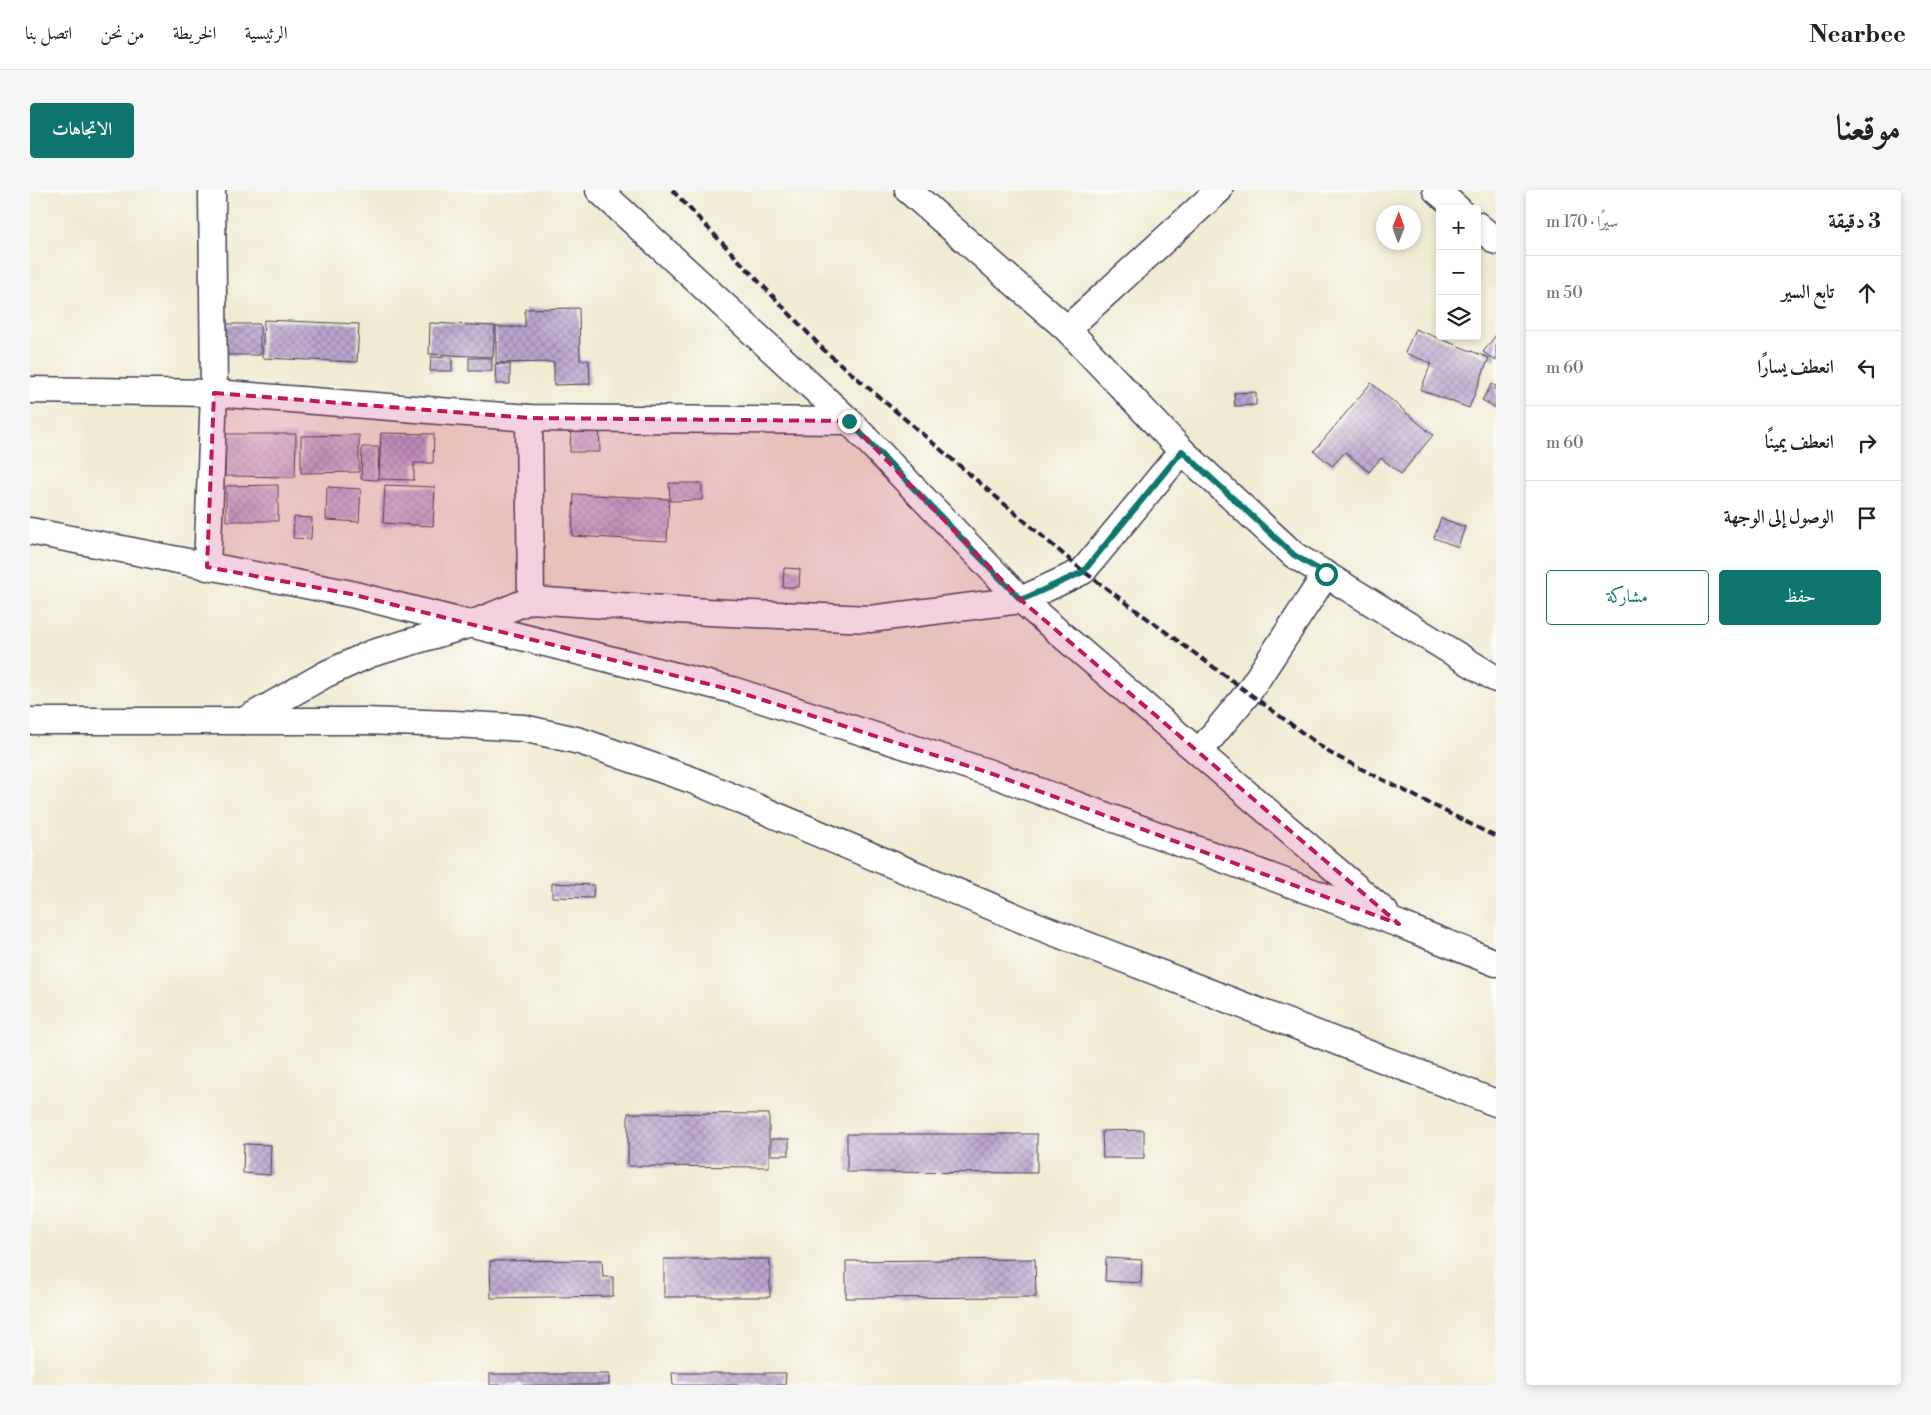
<!DOCTYPE html>
<html lang="ar">
<meta charset="utf-8">
<style>
:root{--surface:#fff;--page:#f6f6f6;--text:#222;--muted:#767676;--line:#e0e0e0;--accent:#0f766e}
body{margin:0;font-family:"Libre Bodoni",Amiri,serif;background:var(--page);color:var(--text);direction:rtl}
.controls{position:absolute;right:15px;top:15px;display:grid;overflow:hidden;border-radius:5px;box-shadow:0 2px 8px #0003}
.controls button{width:45px;height:45px;display:grid;place-items:center;padding:0;border:0;border-bottom:1px solid var(--line);background:var(--surface);color:var(--text);font:25px sans-serif}
.compass{position:absolute;left:1346px;top:15px;width:45px;height:45px;border-radius:50%;background:var(--surface);box-shadow:0 2px 8px #0003;rotate:1deg}
.stop{position:absolute;width:15px;height:15px;margin:-11px;border:4px solid #0f766e;border-radius:50%;background:#fff}
.stop.end{background:#0f766e;border-color:#fff;box-shadow:0 1px 5px #0008}
.list{margin:0;padding:0;list-style:none}
h2{display:flex;justify-content:space-between;align-items:center;height:65px;margin:0;padding:0 20px;font-size:21px}
h2 small{font-size:16px;font-weight:400;color:var(--muted)}
.list li{display:grid;grid-template-columns:32px 1fr auto;gap:15px;align-items:center;box-sizing:border-box;height:75px;padding:0 20px;border-top:1px solid var(--line)}
.list b{display:block;font-size:19px;white-space:nowrap}
.list em{font-size:16px;font-style:normal;color:var(--muted)}
.actions{display:flex;gap:10px;padding:15px 20px}
.actions a{flex:1;padding:11px 0;border:1px solid var(--accent);border-radius:5px;text-align:center;font-size:18px;color:var(--accent)}
.actions .main{background:var(--accent);color:#fff}
.icon{flex:none;width:28px;height:28px;fill:none;stroke:currentColor;stroke-width:2;stroke-linecap:round;stroke-linejoin:round}
.map{position:relative;flex:none;width:1466px;height:1195px;overflow:hidden;direction:ltr;border-radius:5px}
header{display:flex;align-items:center;gap:30px;box-sizing:border-box;height:70px;padding:0 25px;background:var(--surface);border-bottom:1px solid var(--line)}
header strong{font-size:24px}
nav{display:flex;gap:28px;margin-inline-start:auto;font-size:18px}
.intro{display:flex;align-items:center;justify-content:space-between;box-sizing:border-box;height:120px;padding:0 30px}
h1{margin:0;font-size:35px}
.button{padding:12px 22px;border-radius:5px;background:var(--accent);color:#fff;font-size:18px;font-weight:700}
main{display:flex;gap:30px;padding:0 30px}
aside{flex:1;background:var(--surface);border-radius:5px;box-shadow:0 2px 8px #0003}
.map>svg:first-child{display:block}
.building{fill:url(#building-cross-hatch)}
.lines{fill:none;stroke-linecap:round;stroke-linejoin:round}
.minor-casing{stroke:#414052;stroke-width:29}
.minor{stroke:#fff;stroke-width:26}
.rail{stroke:#22223b;stroke-width:4;stroke-dasharray:8 4;stroke-linecap:butt}
.route{stroke:#0f766e;stroke-width:6}
.marked{fill:#c2185b;fill-opacity:0.2;stroke:#c2185b;stroke-width:4;stroke-dasharray:10 6;stroke-linejoin:round}
</style>
<header>
<strong>Nearbee</strong>
<nav><a>الرئيسية</a><a>الخريطة</a><a>من نحن</a><a>اتصل بنا</a></nav>
</header>
<div class="intro"><h1>موقعنا</h1><a class="button">الاتجاهات</a></div>
<main>
<aside>
<h2>3 دقيقة<small>سيرًا · 170 m</small></h2>
<ul class="list">
<li><svg class="icon" aria-label="ahead" viewBox="0 0 24 24"><path d="M12 20V5M6 11l6-6 6 6"/></svg><div><b>تابع السير</b></div><em>50 m</em></li>
<li><svg class="icon" aria-label="left" viewBox="0 0 24 24"><path d="M17 20v-9H6M10 6l-5 5 5 5"/></svg><div><b>انعطف يسارًا</b></div><em>60 m</em></li>
<li><svg class="icon" aria-label="right" viewBox="0 0 24 24"><path d="M7 20v-9h11M14 6l5 5-5 5"/></svg><div><b>انعطف يمينًا</b></div><em>60 m</em></li>
<li><svg class="icon" aria-label="arrive" viewBox="0 0 24 24"><path d="M6 21V4h12l-3 4 3 4H6"/></svg><div><b>الوصول إلى الوجهة</b></div></li>
</ul>
<div class="actions"><a class="main">حفظ</a><a>مشاركة</a></div>
</aside>
<div class="map">
<svg width="1466" height="1195" viewBox="0 0 1466 1195">
<defs>
<pattern id="building-cross-hatch" width="8" height="8" patternUnits="userSpaceOnUse" patternTransform="scale(1.25)"><rect width="8" height="8" fill="#bca6ce"/><path d="M0 0l8 8M0 8l8-8" fill="none" stroke="#9887a8"/></pattern>
</defs>
<rect width="100%" height="100%" fill="#fdfcf7"/>
<filter id="ink" filterUnits="userSpaceOnUse"><feTurbulence type="fractalNoise" baseFrequency=".02" numOctaves="2"/><feDisplacementMap in="SourceGraphic" scale="10" xChannelSelector="R" yChannelSelector="G"/><feConvolveMatrix kernelMatrix="1 2 1 2 8 2 1 2 1" color-interpolation-filters="sRGB"/></filter>
<filter id="wash" filterUnits="userSpaceOnUse"><feTurbulence type="fractalNoise" baseFrequency=".0096" numOctaves="4" result="noise"/><feDisplacementMap in="SourceGraphic" scale="20" xChannelSelector="R" yChannelSelector="G"/><feGaussianBlur stdDeviation="1.12" result="paint"/><feColorMatrix in="noise" values="0 0 0 0 0 0 0 0 0 0 0 0 0 0 0 0 0 1.4 0 .05"/><feComposite in="paint" operator="in"/></filter>
<g filter="url(#wash)">
<rect width="100%" height="100%" fill="#f0ebd2"/>
<g id="blocks">
<g class="building">
<polygon points="549,118 550,170 559,170 560,194 524,195 524,172 466,173 466,137 495,137 495,119"/>
<polygon points="234,130 329,134 327,172 232,168"/>
<polygon points="400,133 465,136 463,167 399,164"/>
<rect x="197" y="134" width="33" height="31"/>
<polygon points="1385,139 1459,168 1439,218 1391,200 1401,173 1375,163"/>
<polygon points="1466,145 1466,171 1453,162"/>
<polygon points="401,167 422,168 422,181 400,181"/>
<rect x="439" y="168" width="23" height="13"/>
<polygon points="465,174 480,174 480,194 466,194"/>
<polygon points="1341,193 1403,245 1371,284 1351,268 1339,282 1315,262 1302,276 1284,261"/>
<polygon points="1462,194 1466,196 1466,218 1452,210"/>
<polygon points="1226,202 1226,215 1205,216 1204,203"/>
<polygon points="541,233 569,233 570,262 540,262"/>
<polygon points="351,243 404,244 403,273 384,273 384,290 349,289"/>
<polygon points="195,244 266,244 265,287 195,286"/>
<polygon points="329,245 329,282 271,283 271,246"/>
<polygon points="332,257 349,257 348,290 331,289"/>
<polygon points="639,293 672,293 672,310 640,311"/>
<polygon points="248,295 248,331 196,331 196,296"/>
<polygon points="355,295 405,297 403,336 353,333"/>
<polygon points="297,297 331,299 329,332 296,330"/>
<polygon points="544,304 639,309 637,351 542,346"/>
<polygon points="264,327 282,328 281,349 263,348"/>
<polygon points="1411,328 1435,337 1428,357 1404,348"/>
<polygon points="754,378 770,379 769,397 753,397"/>
<polygon points="522,693 564,695 563,708 522,707"/>
<polygon points="598,923 739,924 739,977 598,976"/>
<polygon points="1114,940 1114,968 1073,968 1072,941"/>
<polygon points="817,944 1007,944 1007,983 817,982"/>
<rect x="741" y="949" width="18" height="16"/>
<polygon points="214,954 241,955 240,985 213,983"/>
<polygon points="1076,1068 1112,1070 1111,1093 1075,1091"/>
<rect x="634" y="1069" width="106" height="38"/>
<polygon points="1005,1069 1006,1107 816,1108 816,1071"/>
<polygon points="572,1070 573,1087 583,1087 583,1106 461,1108 460,1071"/>
<polygon points="642,1183 756,1183 755,1195 643,1195"/>
<rect x="460" y="1184" width="119" height="11"/>
</g>
</g>
</g>
<g filter="url(#ink)">
<use href="#blocks" fill-opacity="0" stroke="#414052" stroke-width="1"/>
<g class="lines">
<g class="minor-casing">
<g id="minor">
<polyline points="569,0 819,231 991,410 1355,722"/>
<polyline points="878,0 1037,139 1152,261 1264,365 1466,489"/>
<polyline points="1406,0 1428,19"/>
<polyline points="1447,35 1466,51"/>
<polyline points="1037,139 1189,0"/>
<polyline points="0,200 184,203 499,228 819,231"/>
<polyline points="499,228 501,410"/>
<polyline points="0,341 321,404 702,500 960,583 1369,734 1466,773"/>
<polyline points="177,377 184,203 182,0"/>
<polyline points="0,531 333,531 424,534 493,538 550,551 662,590 1005,735 1466,913"/>
<polyline points="213,531 296,484 340,464 441,434 501,410 678,422 840,429 991,410 1053,381 1152,261"/>
<polyline points="1169,562 1218,503 1296,384"/>
</g>
</g>
<use href="#minor" class="minor"/>
<polyline class="rail" points="642,0 794,160 1053,381 1300,563 1466,647"/>
</g>
</g>
<g class="lines" filter="url(#ink)">
<polyline class="route" points="819,231 991,410 1053,382 1152,261 1264,365 1296,384"/>
</g>
<path class="marked" d="M 184,203 L 499,228 L 819,231 L 991,410 L 1369,734 L 960,583 L 702,500 L 321,404 L 177,377 Z"/>
</svg>
<div class="controls">
<button>+</button>
<button>−</button>
<button><svg class="icon" aria-label="layers" viewBox="0 0 24 24"><path d="M12 4l9 5-9 5-9-5zM3 14l9 5 9-5"/></svg></button>
</div>
<svg class="compass" viewBox="-18 -18 36 36"><path d="M0-13l5 13h-10z" fill="#e53935"/><path d="M0 13l5-13h-10z" fill="#767676"/></svg>
<div class="stop" style="left:1296px;top:384px"></div>
<div class="stop end" style="left:819px;top:231px"></div>
</div>
</main>
